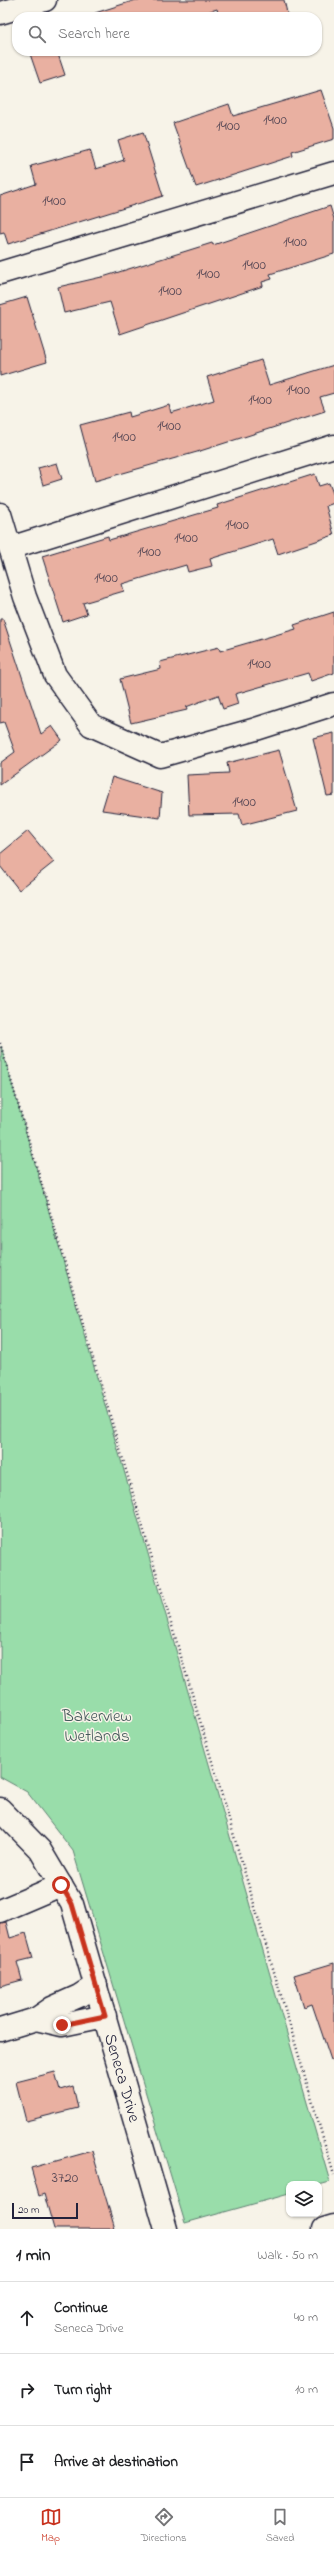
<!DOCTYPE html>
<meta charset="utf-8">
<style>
:root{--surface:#fff;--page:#f2f2f2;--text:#202124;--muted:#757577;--line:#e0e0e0;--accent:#c8321e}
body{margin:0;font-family:"Indie Flower",sans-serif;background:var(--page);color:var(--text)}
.controls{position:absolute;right:12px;bottom:12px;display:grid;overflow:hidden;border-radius:8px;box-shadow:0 1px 3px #0004}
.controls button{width:36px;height:36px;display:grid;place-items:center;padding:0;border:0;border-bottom:1px solid var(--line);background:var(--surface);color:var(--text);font:20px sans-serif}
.scale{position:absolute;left:12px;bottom:10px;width:66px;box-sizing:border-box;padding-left:4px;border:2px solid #22223b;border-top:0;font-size:11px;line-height:14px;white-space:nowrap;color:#22223b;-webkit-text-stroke:3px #f7f3e8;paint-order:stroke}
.stop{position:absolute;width:12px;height:12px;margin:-9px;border:3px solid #c8321e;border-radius:50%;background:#fff}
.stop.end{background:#c8321e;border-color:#fff;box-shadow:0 1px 4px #0008}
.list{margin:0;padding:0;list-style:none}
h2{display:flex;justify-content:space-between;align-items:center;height:52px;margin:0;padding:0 16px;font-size:17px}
h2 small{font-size:13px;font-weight:400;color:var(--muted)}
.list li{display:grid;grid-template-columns:26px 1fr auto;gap:12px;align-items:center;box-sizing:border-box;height:72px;padding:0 16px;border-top:1px solid var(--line)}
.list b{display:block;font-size:15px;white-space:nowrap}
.list p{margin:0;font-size:13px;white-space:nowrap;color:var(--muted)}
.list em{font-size:13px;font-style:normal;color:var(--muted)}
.icon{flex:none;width:22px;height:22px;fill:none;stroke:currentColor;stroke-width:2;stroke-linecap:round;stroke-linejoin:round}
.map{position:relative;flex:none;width:334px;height:2229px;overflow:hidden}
.search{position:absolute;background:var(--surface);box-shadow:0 1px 3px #0004;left:12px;right:12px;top:12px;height:44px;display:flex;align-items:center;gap:10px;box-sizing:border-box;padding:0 14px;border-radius:16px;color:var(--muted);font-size:15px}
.sheet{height:268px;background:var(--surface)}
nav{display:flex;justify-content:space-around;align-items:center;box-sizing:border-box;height:56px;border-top:1px solid var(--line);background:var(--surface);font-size:11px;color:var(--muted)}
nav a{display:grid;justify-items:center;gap:2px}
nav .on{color:var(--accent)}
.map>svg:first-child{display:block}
.green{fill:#9da;stroke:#5e8072}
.building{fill:#e9b0a1;stroke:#22223b}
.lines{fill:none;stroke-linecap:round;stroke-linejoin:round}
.minor-casing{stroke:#22223b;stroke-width:25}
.path{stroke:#22223b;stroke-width:2.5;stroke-dasharray:1 3;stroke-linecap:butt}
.minor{stroke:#f7f3e8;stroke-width:22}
.route{stroke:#c8321e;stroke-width:5}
.labels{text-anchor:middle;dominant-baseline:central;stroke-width:3;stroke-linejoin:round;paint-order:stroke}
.number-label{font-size:15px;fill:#544654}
.park-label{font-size:17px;fill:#465a5c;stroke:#f7f3e8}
.street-label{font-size:17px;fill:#22223b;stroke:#f7f3e8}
</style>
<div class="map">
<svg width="334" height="2229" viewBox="0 0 334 2229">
<rect width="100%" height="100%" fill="#f7f3e8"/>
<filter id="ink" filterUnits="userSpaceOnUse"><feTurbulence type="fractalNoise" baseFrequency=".025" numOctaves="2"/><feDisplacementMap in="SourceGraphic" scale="8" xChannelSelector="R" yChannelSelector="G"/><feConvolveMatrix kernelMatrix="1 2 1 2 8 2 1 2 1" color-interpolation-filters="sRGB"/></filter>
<g filter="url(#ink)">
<polygon class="green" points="1,1046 330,2182 319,2185 289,2184 289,2194 185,2223 73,1851 27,1792 0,1777"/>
<g class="building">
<polygon points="136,0 284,0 288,17 219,17 217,9 191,17 96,17 95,13"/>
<polygon points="29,51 57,51 65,75 40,83"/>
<polygon points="321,90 334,128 334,139 292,152 293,156 196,187 173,123 229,104 233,116"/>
<polygon points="143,132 163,196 8,244 4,232 0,233 0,196 36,184 31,166 90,150 96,169 124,160 118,140"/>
<polygon points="330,206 334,219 334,254 270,274 272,279 262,282 263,286 120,334 110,302 64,313 58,287 106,276 212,243 213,245"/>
<polygon points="27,297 47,362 0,376 0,305"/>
<polygon points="261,360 269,385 334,365 334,393 320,397 325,411 197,452 95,481 80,425 129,412 130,417 169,405 171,413 214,400 207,377"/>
<polygon points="57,463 62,479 43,485 38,468"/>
<polygon points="315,474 319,486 329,483 334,496 334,503 326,506 334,535 278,554 273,539 210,559 212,566 188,572 186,565 122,584 124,591 83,603 87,614 63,622 42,556 108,536 109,540 218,508 217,505"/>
<polygon points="334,612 334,673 311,681 308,673 235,694 238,704 223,709 218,695 186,707 187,710 131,723 120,679 161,669 160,662 219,647 220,651 296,629 294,625"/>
<polygon points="0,619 3,619 41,734 52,726 62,740 0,785 0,763 15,752 4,722 0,723"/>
<polygon points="334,733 334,795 327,796 313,738"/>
<polygon points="279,750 297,811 242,825 239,814 189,815 187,775 229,773 227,763"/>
<polygon points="112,777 162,793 160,818 102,810"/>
<polygon points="28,831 54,862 19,890 0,866 0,854"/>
<polygon points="6,1922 10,1938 26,1933 33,1958 17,1962 22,1980 0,1986 0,1923"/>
<polygon points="334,1963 334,2060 331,2060 312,2004 304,2007 294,1975"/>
<polygon points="55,2072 60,2090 73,2086 78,2108 26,2121 16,2082"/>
<polygon points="92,2151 115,2229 54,2229 44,2194 39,2196 31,2168"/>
</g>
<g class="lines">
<g class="minor-casing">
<g id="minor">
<polyline points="0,13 45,0"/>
<polyline points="0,273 334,173"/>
<polyline points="0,514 25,597 55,675 91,725 160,756 256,729 334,704"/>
<polyline points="10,548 334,446"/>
<path id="s1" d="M 0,1809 L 40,1850 L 72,1904 L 166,2229"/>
<polyline points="0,1911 61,1885"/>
<polyline points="36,2019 62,2025 105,2016"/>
<polyline points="0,2030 36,2019 52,2008 79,1996 96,1985"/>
<polyline points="324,2229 334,2226"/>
</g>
</g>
<polyline class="path" points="0,1043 334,2175"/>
<use href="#minor" class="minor"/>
</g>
</g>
<g class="lines" filter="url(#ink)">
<polyline class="route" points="61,1885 72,1904 105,2016 62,2025"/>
</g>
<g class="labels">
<g class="number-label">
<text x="275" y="120">1400</text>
<text x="228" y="126">1400</text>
<text x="54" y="201">1400</text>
<text x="295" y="242">1400</text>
<text x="254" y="265">1400</text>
<text x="208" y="274">1400</text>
<text x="170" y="291">1400</text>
<text x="298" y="390">1400</text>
<text x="260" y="400">1400</text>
<text x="169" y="426">1400</text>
<text x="124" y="437">1400</text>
<text x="237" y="525">1400</text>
<text x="186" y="538">1400</text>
<text x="149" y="552">1400</text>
<text x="106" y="578">1400</text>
<text x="259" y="664">1400</text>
<text x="244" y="802">1400</text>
<text x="65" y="2178">3720</text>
</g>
<g class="park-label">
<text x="97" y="1716">Bakerview<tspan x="97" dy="20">Wetlands</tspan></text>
</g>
<g class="street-label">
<text stroke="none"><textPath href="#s1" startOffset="301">Seneca Drive</textPath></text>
</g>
</g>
</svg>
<div class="controls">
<button><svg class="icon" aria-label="layers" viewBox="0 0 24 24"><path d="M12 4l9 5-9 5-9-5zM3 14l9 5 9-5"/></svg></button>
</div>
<div class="scale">20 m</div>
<div class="stop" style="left:61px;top:1885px"></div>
<div class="stop end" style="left:62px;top:2025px"></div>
<div class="search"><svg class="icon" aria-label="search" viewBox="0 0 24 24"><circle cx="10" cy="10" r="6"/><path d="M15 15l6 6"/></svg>Search here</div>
</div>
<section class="sheet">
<h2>1 min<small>Walk · 50 m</small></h2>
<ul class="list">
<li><svg class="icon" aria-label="ahead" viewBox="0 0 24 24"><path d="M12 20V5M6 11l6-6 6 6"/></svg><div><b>Continue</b><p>Seneca Drive</p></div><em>40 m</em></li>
<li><svg class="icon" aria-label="right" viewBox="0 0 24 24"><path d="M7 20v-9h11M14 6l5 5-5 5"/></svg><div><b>Turn right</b></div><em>10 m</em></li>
<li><svg class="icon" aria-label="arrive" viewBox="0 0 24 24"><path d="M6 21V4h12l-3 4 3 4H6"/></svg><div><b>Arrive at destination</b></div></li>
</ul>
</section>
<nav>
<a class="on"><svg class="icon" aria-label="map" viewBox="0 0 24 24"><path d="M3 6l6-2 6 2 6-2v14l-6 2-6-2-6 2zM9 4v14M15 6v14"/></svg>Map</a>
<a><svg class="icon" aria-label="directions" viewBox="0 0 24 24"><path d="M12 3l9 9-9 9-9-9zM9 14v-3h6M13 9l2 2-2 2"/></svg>Directions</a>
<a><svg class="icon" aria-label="saved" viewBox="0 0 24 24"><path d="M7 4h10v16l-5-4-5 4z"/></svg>Saved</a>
</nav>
